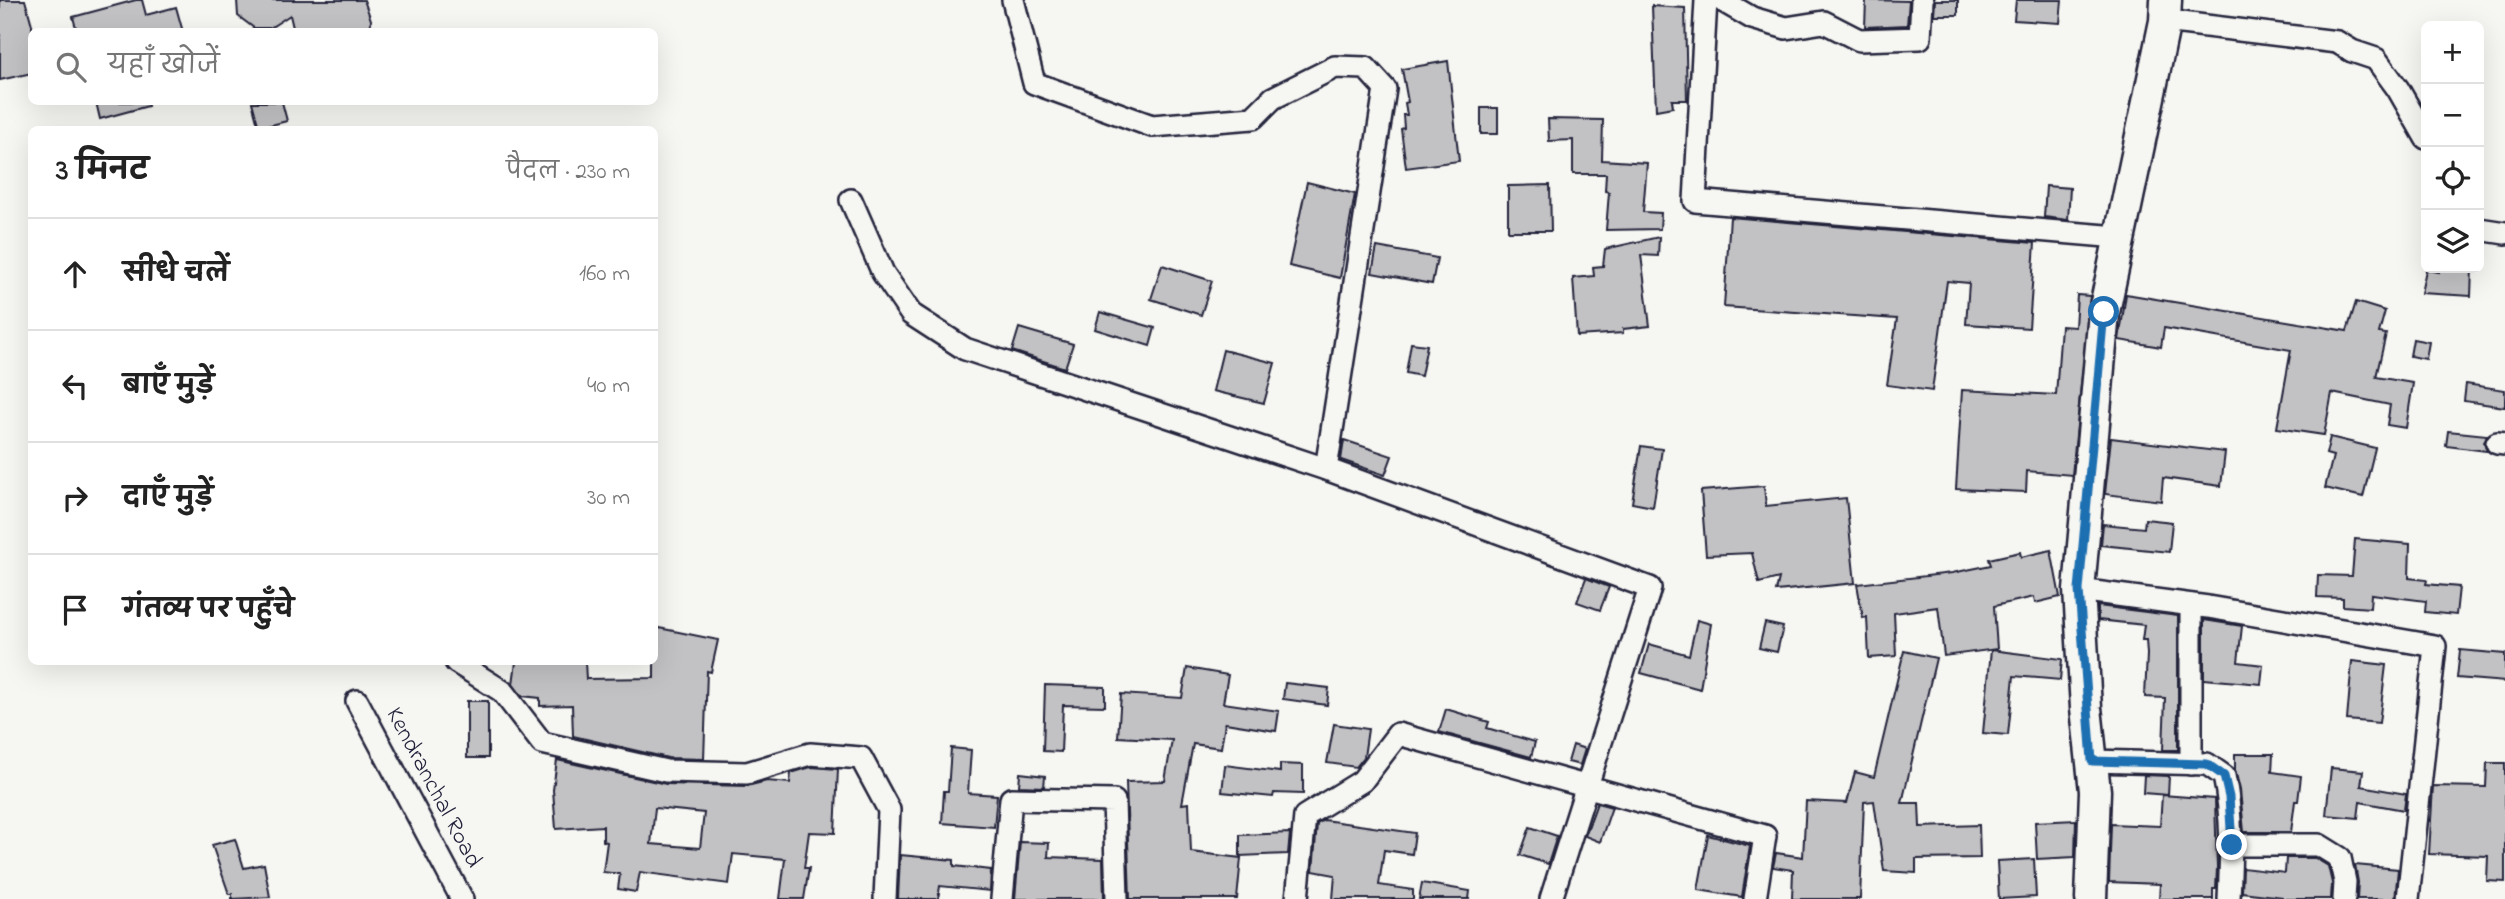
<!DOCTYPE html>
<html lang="hi">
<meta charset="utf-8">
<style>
:root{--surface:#fff;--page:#f2f2f2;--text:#222;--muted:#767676;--line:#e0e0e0}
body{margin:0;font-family:"Indie Flower","Playpen Sans Deva",sans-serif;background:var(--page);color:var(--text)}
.controls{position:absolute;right:21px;top:21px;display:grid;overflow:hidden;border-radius:10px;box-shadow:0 7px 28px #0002}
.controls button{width:63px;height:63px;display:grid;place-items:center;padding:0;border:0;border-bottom:2px solid var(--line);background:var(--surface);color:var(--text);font:35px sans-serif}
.stop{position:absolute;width:21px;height:21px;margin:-16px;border:5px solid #1f6fb2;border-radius:50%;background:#fff}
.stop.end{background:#1f6fb2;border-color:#fff;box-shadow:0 2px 7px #0008}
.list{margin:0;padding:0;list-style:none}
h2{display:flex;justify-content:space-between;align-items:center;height:91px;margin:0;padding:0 28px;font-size:30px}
h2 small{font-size:23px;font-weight:400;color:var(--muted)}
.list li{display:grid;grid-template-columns:46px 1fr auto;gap:21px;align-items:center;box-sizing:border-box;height:112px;padding:0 28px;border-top:2px solid var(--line)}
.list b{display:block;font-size:26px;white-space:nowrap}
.list em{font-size:23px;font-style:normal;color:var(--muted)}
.icon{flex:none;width:38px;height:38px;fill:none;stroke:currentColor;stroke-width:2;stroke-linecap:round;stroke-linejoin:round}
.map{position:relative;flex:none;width:2505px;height:899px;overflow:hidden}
.search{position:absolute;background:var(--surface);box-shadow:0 7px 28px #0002;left:28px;top:28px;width:630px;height:77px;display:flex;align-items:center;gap:18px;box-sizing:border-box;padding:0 24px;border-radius:10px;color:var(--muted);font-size:26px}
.panel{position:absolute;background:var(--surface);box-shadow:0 7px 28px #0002;left:28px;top:126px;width:630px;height:539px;border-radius:10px}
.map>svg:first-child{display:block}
.building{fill:#c2c2c4;stroke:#22223b;stroke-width:2;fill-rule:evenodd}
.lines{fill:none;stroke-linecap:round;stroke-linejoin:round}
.street-casing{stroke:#22223b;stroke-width:26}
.secondary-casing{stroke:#22223b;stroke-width:35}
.street{stroke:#f6f6f2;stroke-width:21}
.secondary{stroke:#f6f6f2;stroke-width:30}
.route{stroke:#1f6fb2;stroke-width:9}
.labels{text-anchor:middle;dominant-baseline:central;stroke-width:5;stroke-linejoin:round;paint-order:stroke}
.street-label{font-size:24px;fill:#22223b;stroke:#f6f6f2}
</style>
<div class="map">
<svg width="2505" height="899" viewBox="0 0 2505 899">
<rect width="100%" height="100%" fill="#f6f6f2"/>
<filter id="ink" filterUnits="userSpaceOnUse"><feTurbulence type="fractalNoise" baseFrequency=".0143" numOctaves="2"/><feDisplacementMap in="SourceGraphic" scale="14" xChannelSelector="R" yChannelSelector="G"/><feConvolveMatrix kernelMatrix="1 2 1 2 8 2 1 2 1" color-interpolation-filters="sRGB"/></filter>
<g filter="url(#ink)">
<g class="building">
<polygon points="0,0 25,0 32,25 32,73 0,80"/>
<polygon points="136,0 142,0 146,15 176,7 183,32 77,32 73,17"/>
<polygon points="237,0 364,0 371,20 370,32 294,32 290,15 270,28 254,28 238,16"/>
<polygon points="1866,0 1909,1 1907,25 1865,27"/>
<polygon points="1935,0 1958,0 1958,15 1934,15"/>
<polygon points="2016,0 2062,0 2060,23 2014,20"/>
<polygon points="1652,6 1685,8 1687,100 1672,100 1673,107 1656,110"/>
<polygon points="1448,61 1459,161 1406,168 1401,129 1404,128 1403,115 1407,115 1405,103 1408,102 1402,69"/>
<polygon points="96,102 147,102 148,106 100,119"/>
<polygon points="252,102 282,102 287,121 259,128"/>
<rect x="1481" y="108" width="17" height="26"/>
<polygon points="1548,119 1603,120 1602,160 1647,163 1643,212 1661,213 1660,229 1606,230 1609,192 1605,191 1606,174 1573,174 1573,140 1549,141"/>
<polygon points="1307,182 1355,194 1340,278 1289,266"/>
<polygon points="1550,185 1551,231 1508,231 1508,186"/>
<polygon points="2046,186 2070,188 2068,220 2044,217"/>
<polygon points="1730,217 2035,243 2029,328 1966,324 1969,283 1947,281 1932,391 1887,385 1897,319 1724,307"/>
<polygon points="1659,237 1658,256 1641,255 1650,326 1623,329 1623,333 1577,336 1573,278 1594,276 1593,267 1603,266 1605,249"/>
<polygon points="1377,247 1437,258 1432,284 1372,273"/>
<polygon points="1162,265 1212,281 1201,315 1151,299"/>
<polygon points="2439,268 2472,268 2471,296 2421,293 2426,270 2439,272"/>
<polygon points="2126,294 2347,331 2356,302 2385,311 2379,333 2386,334 2376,377 2413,383 2406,428 2387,425 2390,405 2332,393 2324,435 2277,428 2291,350 2164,328 2161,347 2119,340"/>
<polygon points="2077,295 2090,296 2072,475 2027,471 2026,492 1956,489 1962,390 2056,395 2061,326 2075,327"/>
<polygon points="1100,312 1155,328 1150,346 1095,329"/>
<polygon points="1019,328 1073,344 1065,368 1012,351"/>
<polygon points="2413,339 2429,342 2426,359 2410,356"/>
<polygon points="1411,343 1427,345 1421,376 1406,373"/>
<polygon points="1223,350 1275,363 1264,403 1213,391"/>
<polygon points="2466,384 2505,390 2505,407 2464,401"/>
<polygon points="2448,431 2487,435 2484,442 2487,451 2446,446"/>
<polygon points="2330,437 2375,448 2363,497 2325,488 2333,456 2326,454"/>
<polygon points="2111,438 2225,452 2221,486 2163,478 2161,501 2105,494"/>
<polygon points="1344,440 1392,456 1385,475 1341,460"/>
<polygon points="1641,446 1662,449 1653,507 1632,503"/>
<polygon points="1764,486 1766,506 1846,498 1855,583 1776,591 1779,578 1759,583 1752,553 1706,555 1701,491"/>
<polygon points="2145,519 2172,522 2169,552 2101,545 2103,524 2144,528"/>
<polygon points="2355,539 2410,544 2409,578 2427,580 2426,584 2459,587 2456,615 2425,612 2426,601 2371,594 2370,608 2343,606 2343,598 2317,597 2318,575 2352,576"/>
<polygon points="2051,550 2060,597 2035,603 2034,597 1994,606 1997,649 1944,656 1938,607 1894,613 1896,656 1869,658 1867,617 1863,618 1857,584 1952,573 1991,565 1989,559 2020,552 2021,557"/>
<polygon points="1586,578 1609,587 1600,610 1577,602"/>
<polygon points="2098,606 2178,616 2178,750 2163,750 2165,698 2145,697 2147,654 2146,640 2142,640 2144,625 2098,620"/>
<polygon points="1697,620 1711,624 1700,689 1641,673 1649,644 1689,655"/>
<polygon points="2204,620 2242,626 2238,662 2263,665 2261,684 2204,679"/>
<polygon points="1765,623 1783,627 1777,652 1759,648"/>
<polygon points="654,627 718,640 711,672 707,671 704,759 668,758 573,736 572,705 540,706 540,698 522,696 513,684 516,662 585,662 586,679 654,678"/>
<polygon points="1991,650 2062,659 2060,680 2014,676 2008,735 1983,733"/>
<polygon points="2460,650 2505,654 2505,682 2457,678"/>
<polygon points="1904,651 1936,658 1902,803 1919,803 1920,827 1979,825 1980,858 1916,859 1916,873 1884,871 1874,801 1864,802 1860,899 1792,899 1793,870 1773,867 1776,853 1803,857 1806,801 1847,803 1855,772 1874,777"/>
<polygon points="2352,661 2386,665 2379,723 2347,720"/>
<polygon points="1187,668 1228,675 1223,703 1279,711 1276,731 1225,723 1221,748 1193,744 1182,804 1189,803 1191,852 1241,858 1237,899 1130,899 1126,782 1165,781 1172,740 1118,737 1121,694 1182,698"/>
<polygon points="1285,683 1329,688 1327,705 1283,699"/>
<polygon points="1045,685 1105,687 1105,706 1063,705 1061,752 1043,751"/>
<rect x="467" y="701" width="21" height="57"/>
<polygon points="1446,709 1489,722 1487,728 1535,742 1531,757 1439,732"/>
<polygon points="1334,724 1368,729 1364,757 1356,767 1327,763"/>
<polygon points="1573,745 1585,749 1580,765 1568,762"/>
<polygon points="951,748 971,750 968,793 997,795 994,827 942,823 944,791 948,791"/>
<polygon points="2235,754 2273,754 2272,772 2301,776 2298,801 2295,801 2291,832 2244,832 2240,790 2235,770"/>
<path d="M 557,760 L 666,784 L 747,786 L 767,781 L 790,783 L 791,773 L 811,767 L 838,769 L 835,833 L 809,832 L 804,868 L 809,868 L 804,899 L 780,899 L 785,859 L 733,854 L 729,884 L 640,872 L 636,892 L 618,889 L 620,874 L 603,872 L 607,842 L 603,841 L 603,826 L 556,829 L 553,790 ZM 655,808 L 704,813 L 700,848 L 651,844 Z"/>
<polygon points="2487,763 2505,763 2505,882 2487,881 2488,856 2429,854 2433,786 2486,787"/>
<polygon points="1280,764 1303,765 1303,794 1274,793 1273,797 1222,792 1225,765 1280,772"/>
<polygon points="2331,768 2363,771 2361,786 2406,794 2404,810 2360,802 2358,818 2326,815"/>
<polygon points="1020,773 1045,776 1044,787 1019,786"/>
<polygon points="2144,775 2169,776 2168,795 2143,793"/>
<polygon points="2162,795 2215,799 2217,868 2216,889 2213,889 2213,899 2159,899 2160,884 2109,882 2111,824 2160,826"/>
<polygon points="1597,803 1612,807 1600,842 1585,836"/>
<polygon points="1324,820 1415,833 1412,854 1384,850 1379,885 1413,890 1413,899 1333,899 1335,875 1313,871 1317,824"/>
<polygon points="2076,820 2075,857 2037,859 2035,822"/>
<polygon points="1530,827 1557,836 1548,864 1520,855"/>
<polygon points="1290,833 1288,854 1240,856 1240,835"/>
<polygon points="1708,835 1750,846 1742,897 1698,890"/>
<polygon points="235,839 244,868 264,864 270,897 232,899 232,894 229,894 212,845"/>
<polygon points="1020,842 1049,843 1048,857 1103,859 1104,899 1015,899"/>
<polygon points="900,855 954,860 954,866 991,870 990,891 940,886 938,899 898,899"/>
<polygon points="2286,858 2315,858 2328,866 2332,883 2331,899 2282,899 2282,897 2242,892 2243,868 2285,873"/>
<polygon points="2034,859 2036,897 1999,899 1997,861"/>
<polygon points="2355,865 2398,869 2395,899 2357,899 2358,882"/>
<polygon points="1422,883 1470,891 1469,899 1419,899"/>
</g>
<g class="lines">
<g class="street-casing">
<g id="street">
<polyline points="1013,0 1034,83 1152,126 1253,118 1273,98 1335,67 1366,68 1385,89 1326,469 1650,588 1551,899"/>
<polyline points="1706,0 1695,201 2118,237"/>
<polyline points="1721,0 1752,18 1786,28 1824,22 1859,40 1920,38 1922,0"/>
<polyline points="2165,21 2337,42 2352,51 2376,59 2398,89 2426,138"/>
<polyline points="851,200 883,273 911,314 965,349 1326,469"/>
<polyline points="2479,229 2505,233"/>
<polyline points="2497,443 2505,444"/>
<polyline points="2079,590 2208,607 2435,646 2408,899"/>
<polyline points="2191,605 2191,764"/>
<polyline points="456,662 502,691 542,743 666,771 747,773 810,754 861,758 889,810 885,899"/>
<polyline points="357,701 462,899"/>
<path d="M 2092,761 L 2207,764 L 2224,776 C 2233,817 2231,858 2229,899"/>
<polyline points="2232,845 2319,845 2340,858 2345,882 2344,899"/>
<polyline points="1002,899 1011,799 1114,801 1117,899"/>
<polyline points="1297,899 1305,816 1362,781 1398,734 1765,836 1755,899"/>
</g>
</g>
<g class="secondary-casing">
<polyline id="secondary" points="2091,899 2095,791 2086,708 2079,590 2104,312 2165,21 2166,0"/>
</g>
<use href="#street" class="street"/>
<use href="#secondary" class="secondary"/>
</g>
</g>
<g class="lines" filter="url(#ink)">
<polyline class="route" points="2104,312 2079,590 2092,761 2207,764 2224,776 2229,797 2232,845"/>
</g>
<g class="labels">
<g class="street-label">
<text transform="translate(433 788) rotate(62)">Kendranchal Road</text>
</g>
</g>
</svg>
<div class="controls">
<button>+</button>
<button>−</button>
<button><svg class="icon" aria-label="locate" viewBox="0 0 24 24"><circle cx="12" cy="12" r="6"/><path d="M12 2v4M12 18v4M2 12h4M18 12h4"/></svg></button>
<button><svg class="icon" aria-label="layers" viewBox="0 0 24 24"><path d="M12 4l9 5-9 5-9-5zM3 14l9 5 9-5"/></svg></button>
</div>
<div class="stop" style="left:2104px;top:312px"></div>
<div class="stop end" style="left:2232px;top:845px"></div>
<div class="search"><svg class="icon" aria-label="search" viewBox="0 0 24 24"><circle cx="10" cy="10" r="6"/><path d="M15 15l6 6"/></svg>यहाँ खोजें</div>
<section class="panel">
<h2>3 मिनट<small>पैदल · 230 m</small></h2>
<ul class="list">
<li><svg class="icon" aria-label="ahead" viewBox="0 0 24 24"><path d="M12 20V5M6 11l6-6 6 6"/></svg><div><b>सीधे चलें</b></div><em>160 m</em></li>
<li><svg class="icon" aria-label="left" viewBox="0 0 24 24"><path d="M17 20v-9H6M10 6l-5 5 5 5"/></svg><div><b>बाएँ मुड़ें</b></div><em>40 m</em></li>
<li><svg class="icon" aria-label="right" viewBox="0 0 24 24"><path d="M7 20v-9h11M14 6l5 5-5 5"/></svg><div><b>दाएँ मुड़ें</b></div><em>30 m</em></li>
<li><svg class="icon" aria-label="arrive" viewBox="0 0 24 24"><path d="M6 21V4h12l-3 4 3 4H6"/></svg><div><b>गंतव्य पर पहुँचे</b></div></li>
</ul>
</section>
</div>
